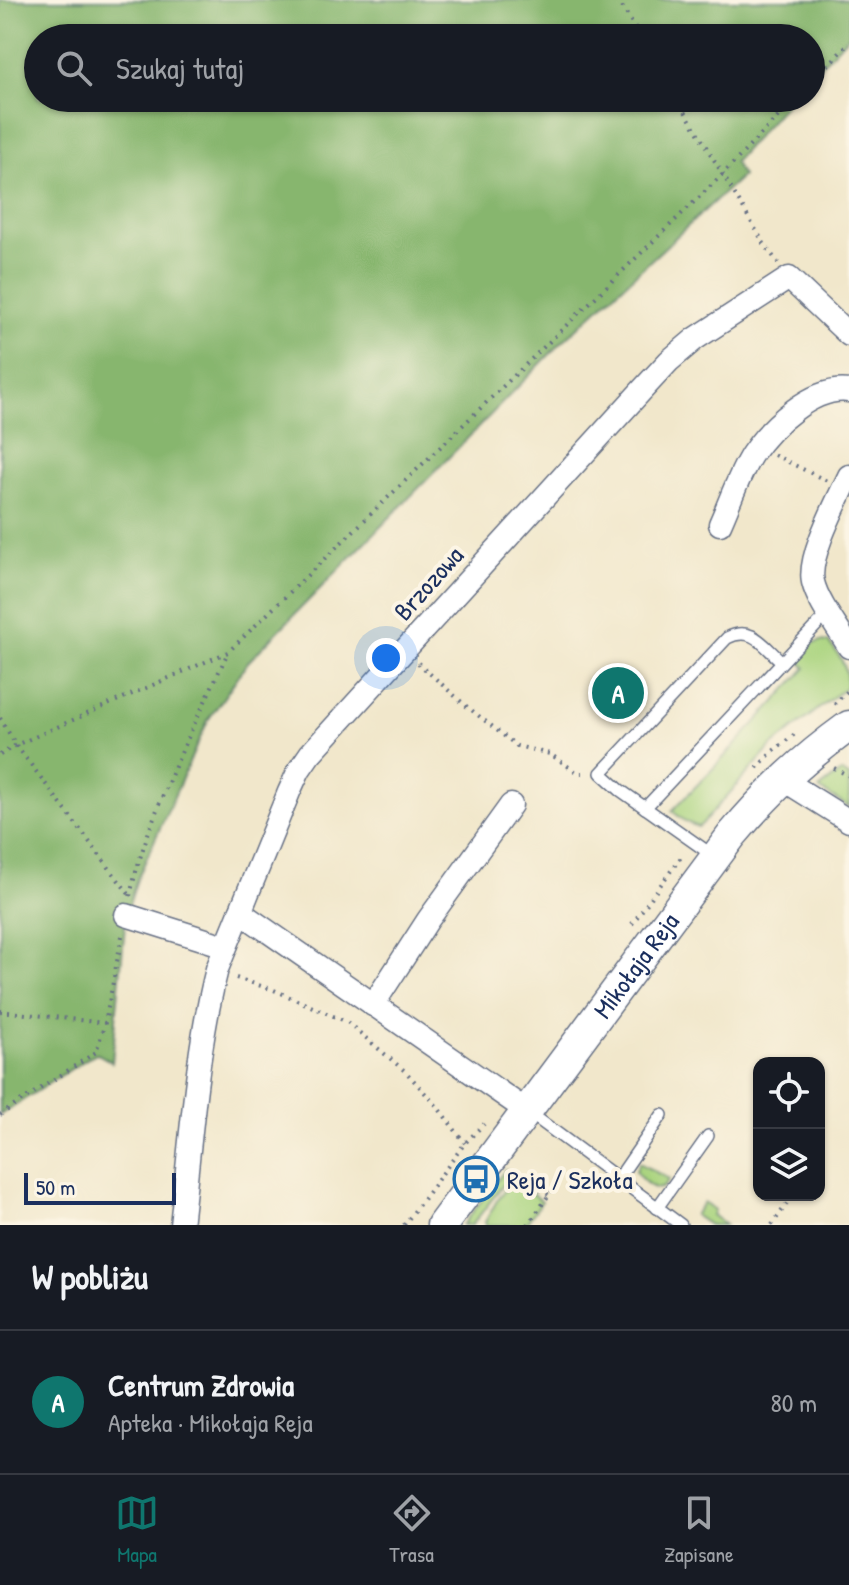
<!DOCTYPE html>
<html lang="pl">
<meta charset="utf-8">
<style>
:root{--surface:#171b24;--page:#20242c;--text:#f1f3f6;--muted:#9ea1a6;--line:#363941;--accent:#0f766e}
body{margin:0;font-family:"Patrick Hand",sans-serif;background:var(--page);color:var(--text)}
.controls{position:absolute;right:24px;bottom:24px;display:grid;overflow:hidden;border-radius:16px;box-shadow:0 2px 6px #0004}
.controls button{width:72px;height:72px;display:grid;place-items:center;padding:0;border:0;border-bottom:2px solid var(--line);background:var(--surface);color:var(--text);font:40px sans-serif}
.scale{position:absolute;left:24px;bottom:20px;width:152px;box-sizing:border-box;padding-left:8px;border:4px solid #1b2f5e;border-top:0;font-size:22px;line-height:28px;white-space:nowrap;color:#1b2f5e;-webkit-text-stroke:6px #fcf5e5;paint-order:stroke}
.you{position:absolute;left:386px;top:658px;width:28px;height:28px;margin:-20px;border:6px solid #fff;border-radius:50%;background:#1a73e8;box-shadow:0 0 0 12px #1a73e833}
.badge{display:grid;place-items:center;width:52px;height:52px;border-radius:50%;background:var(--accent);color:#fff;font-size:26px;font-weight:700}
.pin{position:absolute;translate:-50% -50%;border:4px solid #fff;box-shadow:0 2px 8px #0006}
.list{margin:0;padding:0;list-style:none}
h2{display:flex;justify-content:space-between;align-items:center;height:104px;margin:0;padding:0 32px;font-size:34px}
h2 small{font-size:26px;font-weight:400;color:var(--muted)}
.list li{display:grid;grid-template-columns:52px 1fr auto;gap:24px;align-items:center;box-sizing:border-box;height:144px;padding:0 32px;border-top:2px solid var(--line)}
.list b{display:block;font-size:30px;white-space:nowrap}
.list p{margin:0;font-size:26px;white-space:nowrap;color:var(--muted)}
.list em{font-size:26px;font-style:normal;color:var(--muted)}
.icon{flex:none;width:44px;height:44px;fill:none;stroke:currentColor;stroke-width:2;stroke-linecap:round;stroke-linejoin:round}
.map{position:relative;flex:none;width:849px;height:1225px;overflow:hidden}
.search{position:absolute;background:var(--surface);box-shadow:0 2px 6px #0004;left:24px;right:24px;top:24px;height:88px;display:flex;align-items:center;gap:20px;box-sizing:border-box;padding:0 28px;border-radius:44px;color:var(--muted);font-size:30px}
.sheet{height:248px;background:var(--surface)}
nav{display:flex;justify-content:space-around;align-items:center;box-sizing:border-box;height:112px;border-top:2px solid var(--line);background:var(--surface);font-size:22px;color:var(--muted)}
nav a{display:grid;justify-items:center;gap:4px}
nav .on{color:var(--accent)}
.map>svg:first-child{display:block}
.green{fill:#aad47f;stroke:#62826e;stroke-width:2}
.forest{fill:#87b66e;stroke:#517266;stroke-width:2}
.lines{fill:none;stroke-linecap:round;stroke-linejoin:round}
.lane-casing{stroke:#666f84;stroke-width:14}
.street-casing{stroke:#666f84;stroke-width:25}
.secondary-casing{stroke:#666f84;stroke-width:33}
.path{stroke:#666f84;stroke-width:4;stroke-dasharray:2 6;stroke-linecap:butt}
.lane{stroke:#fff;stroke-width:11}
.street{stroke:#fff;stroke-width:22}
.secondary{stroke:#fff;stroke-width:30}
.labels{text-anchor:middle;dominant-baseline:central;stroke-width:8;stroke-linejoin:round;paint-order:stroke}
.street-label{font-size:26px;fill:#1b2f5e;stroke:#fcf5e5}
.poi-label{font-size:26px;fill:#1b2f5e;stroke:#fcf5e5;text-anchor:start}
</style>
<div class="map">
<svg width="849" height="1225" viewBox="0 0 849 1225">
<rect width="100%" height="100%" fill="#fcf5e5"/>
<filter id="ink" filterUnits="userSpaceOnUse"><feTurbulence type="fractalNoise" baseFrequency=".0125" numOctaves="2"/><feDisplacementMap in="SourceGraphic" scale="16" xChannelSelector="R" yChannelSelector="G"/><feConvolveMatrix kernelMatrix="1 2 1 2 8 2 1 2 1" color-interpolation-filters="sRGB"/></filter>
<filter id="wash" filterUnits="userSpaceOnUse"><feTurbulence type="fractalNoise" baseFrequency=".006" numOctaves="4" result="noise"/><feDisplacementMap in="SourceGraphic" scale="32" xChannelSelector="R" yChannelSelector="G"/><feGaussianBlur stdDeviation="1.8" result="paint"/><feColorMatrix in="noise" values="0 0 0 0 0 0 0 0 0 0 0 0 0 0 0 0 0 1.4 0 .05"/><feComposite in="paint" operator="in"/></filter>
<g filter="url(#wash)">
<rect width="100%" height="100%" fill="#f1e7cb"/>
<g class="green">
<path d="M 821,641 L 828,642 C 840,655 849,668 846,687 L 771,747 L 702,824 L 698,827 L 686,822 L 672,811 L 729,752 L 806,668 L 797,658 L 811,644 Z"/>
<polygon points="841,772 849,776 849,807 819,789"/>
<path d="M 639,1163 L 669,1179 C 667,1182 665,1187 661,1188 C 652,1191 639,1177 636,1171 Z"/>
<polygon points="505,1170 513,1172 472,1225 463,1225"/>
<path d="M 519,1183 L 542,1201 L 525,1225 L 486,1225 L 485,1222 C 494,1208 501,1185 519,1183 Z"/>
<polygon points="704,1202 714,1210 712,1215 725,1225 709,1225 694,1215"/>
</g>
<polygon class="forest" points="0,0 849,0 849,35 811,76 811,38 38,38 38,98 791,98 734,162 742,176 561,343 248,662 208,720 136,882 126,915 112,1062 96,1053 0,1115"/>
</g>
<g filter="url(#ink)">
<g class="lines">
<g class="lane-casing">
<g id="lane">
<polyline points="645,808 828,613"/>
<path d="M 715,857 L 620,790 L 601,773 L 727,638 C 752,625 763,645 781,661"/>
<polyline points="527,1111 681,1225"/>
<polyline points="618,1179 662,1115"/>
<polyline points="657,1208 708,1136"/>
</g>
</g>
<g class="street-casing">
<g id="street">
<path d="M 849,476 C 838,500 807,557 813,582 C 818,603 838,628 849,647"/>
<path d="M 720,524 C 730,502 739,474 752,454 C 771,426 813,386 849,391"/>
<polyline points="782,779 849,821"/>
<polyline points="240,912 527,1111"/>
<polyline points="126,915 225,946"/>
<polyline points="373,1005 428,920 511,805"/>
<path d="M 181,1225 C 191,1140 196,1052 217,969 L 289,792 L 299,770 L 310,754 L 643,389 L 669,361 L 695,339 L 789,278 L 849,335"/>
</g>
</g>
<g class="secondary-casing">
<g id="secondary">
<path id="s1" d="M 442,1225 L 732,835 C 769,791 802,760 849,726"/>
</g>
</g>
<g class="path">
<polyline points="618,0 641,38"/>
<polyline points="811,83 849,43"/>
<polyline points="677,98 765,245 778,263"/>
<polyline points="774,455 827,481"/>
<polyline points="418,663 465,705 517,746 550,754 578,773 588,773"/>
<polyline points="834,704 849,690"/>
<polyline points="0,718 16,745 129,894"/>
<polyline points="0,755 16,745 228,652 723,174 796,98"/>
<polyline points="757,768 773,751 795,734"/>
<polyline points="834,768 849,776"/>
<path d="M 130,896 C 148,814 193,729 228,652"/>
<polyline points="632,924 684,853"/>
<polyline points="236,978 274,990 347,1022 406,1072 436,1105 465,1143"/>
<polyline points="0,1011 105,1023"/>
<polyline points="0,1115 96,1052 105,1023 122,936"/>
<polyline points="513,1172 549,1195"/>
<polyline points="404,1225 465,1143 484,1124"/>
<polyline points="528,1225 555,1186"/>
<polyline points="772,1225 793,1195"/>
</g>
<use href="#lane" class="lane"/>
<use href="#street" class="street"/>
<use href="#secondary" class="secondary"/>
</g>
</g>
<defs>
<g id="bus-ring" transform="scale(2.3)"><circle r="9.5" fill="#fcf5e5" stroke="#1f6fb2" stroke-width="1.5"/><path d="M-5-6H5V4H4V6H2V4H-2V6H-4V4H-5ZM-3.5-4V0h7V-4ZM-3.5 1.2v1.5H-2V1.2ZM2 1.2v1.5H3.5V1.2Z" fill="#1f6fb2"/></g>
</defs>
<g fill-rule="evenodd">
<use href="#bus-ring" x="476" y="1179"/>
</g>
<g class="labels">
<g class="street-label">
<text transform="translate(428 583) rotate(-48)">Brzozowa</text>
<text stroke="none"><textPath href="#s1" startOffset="324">Mikołaja Reja</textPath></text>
</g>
<g class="poi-label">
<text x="507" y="1179">Reja / Szkoła</text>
</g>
</g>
</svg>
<div class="controls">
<button><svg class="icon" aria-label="locate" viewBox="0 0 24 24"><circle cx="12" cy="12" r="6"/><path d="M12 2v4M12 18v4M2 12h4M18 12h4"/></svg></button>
<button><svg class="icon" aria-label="layers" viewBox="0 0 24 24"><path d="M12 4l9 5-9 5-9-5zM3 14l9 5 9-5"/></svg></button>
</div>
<div class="scale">50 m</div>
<div class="you"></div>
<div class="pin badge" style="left:618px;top:693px">A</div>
<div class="search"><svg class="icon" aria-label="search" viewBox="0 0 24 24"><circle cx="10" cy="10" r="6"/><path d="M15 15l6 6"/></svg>Szukaj tutaj</div>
</div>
<section class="sheet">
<h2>W pobliżu<small></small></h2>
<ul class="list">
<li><span class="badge">A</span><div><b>Centrum Zdrowia</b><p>Apteka · Mikołaja Reja</p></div><em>80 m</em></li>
</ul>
</section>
<nav>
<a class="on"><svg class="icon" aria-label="map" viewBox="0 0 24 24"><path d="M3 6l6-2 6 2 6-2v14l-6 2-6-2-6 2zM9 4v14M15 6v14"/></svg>Mapa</a>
<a><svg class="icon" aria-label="directions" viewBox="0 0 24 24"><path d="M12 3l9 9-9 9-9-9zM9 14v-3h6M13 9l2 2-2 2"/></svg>Trasa</a>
<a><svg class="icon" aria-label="saved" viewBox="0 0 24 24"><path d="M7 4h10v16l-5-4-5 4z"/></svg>Zapisane</a>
</nav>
